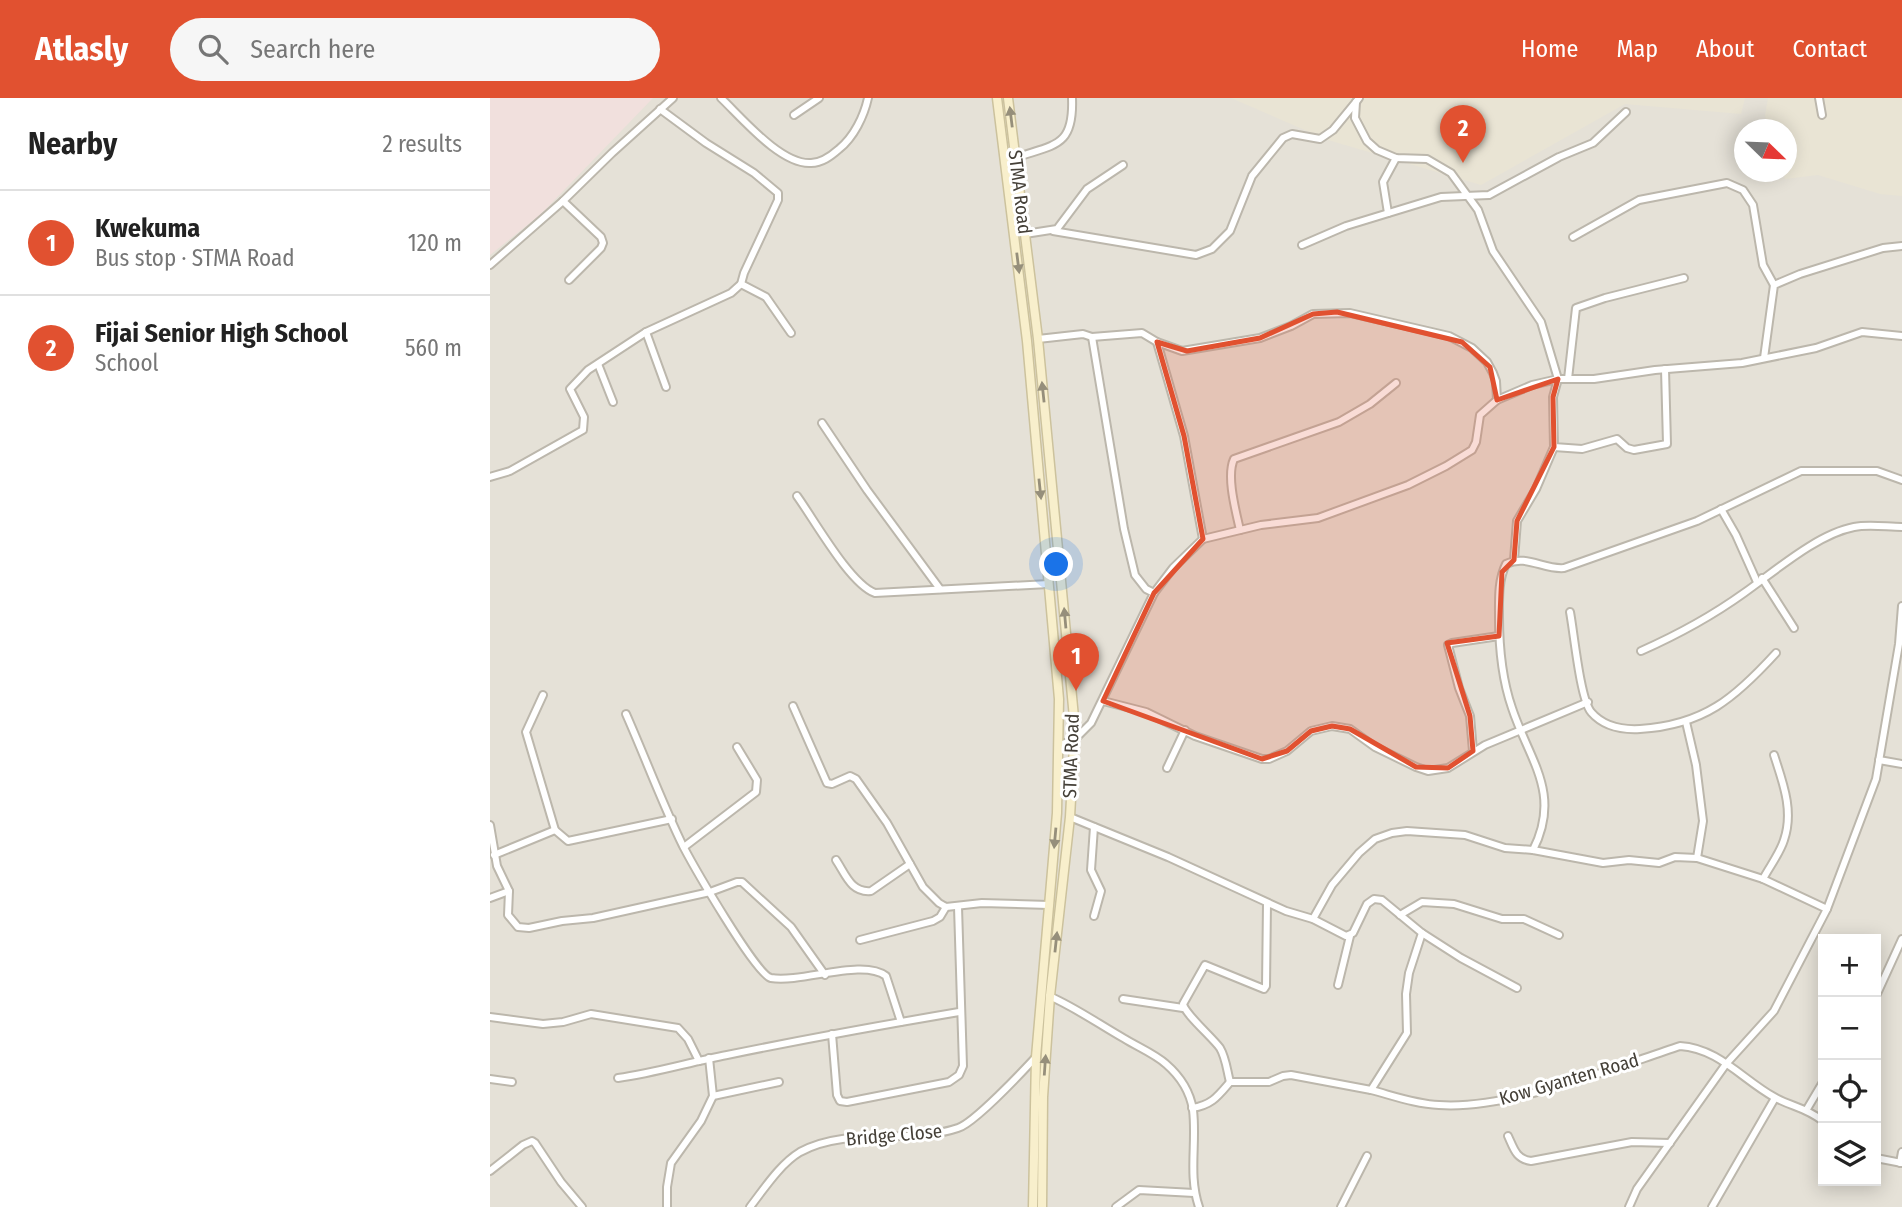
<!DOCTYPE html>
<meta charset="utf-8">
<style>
:root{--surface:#fff;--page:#f6f6f6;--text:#222;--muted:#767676;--line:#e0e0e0;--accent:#e15130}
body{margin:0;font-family:"Fira Sans Condensed",sans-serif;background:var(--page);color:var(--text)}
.controls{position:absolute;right:21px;bottom:21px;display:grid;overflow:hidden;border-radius:0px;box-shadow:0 4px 18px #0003}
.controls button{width:63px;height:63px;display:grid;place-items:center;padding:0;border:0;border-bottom:2px solid var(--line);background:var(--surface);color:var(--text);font:35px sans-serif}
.compass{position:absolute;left:1244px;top:21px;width:63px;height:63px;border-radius:50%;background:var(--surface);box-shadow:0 4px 18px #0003;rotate:113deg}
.you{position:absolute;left:567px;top:467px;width:24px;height:24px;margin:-18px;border:5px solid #fff;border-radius:50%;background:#1a73e8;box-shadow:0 0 0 10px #1a73e833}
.badge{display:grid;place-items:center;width:46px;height:46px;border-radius:50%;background:var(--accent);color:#fff;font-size:23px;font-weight:700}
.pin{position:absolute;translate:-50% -58px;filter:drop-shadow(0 2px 4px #0008)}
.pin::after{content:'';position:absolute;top:37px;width:24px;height:21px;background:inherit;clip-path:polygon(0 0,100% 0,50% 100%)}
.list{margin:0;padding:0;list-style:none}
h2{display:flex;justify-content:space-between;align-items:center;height:91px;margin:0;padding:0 28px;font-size:30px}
h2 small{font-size:23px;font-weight:400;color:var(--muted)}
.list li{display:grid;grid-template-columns:46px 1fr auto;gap:21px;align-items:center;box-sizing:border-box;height:105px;padding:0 28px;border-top:2px solid var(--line)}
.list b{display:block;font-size:26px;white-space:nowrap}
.list p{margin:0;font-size:23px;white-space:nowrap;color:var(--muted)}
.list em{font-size:23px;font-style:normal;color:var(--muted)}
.icon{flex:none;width:38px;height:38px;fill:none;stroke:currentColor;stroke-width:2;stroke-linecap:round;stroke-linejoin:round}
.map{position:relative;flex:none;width:1412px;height:1109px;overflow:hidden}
header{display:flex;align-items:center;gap:42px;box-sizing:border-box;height:98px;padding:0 35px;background:var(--accent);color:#fff}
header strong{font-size:33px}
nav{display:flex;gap:38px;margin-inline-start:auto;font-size:24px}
.search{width:490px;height:63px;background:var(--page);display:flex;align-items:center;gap:18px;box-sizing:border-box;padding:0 24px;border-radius:38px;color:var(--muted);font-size:26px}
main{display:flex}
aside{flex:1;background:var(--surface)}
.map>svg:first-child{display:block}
.residential{fill:#e5e1d7;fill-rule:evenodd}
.education{fill:#e9e4d4}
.medical{fill:#f1e0dd}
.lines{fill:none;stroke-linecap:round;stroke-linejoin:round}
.street-casing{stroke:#bcb7ac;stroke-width:10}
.secondary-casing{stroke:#ccc29d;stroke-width:11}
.street{stroke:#fff;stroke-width:6}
.secondary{stroke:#f8efcc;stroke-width:8}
.oneway{fill:#968f7b}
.marked{fill:#e15130;fill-opacity:0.2;stroke:#e15130;stroke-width:5;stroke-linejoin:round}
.labels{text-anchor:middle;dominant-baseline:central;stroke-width:6;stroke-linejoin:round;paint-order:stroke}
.street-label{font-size:19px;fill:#454038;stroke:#fff}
</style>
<header>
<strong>Atlasly</strong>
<div class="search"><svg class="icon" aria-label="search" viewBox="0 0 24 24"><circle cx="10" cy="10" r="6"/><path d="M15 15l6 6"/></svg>Search here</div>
<nav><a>Home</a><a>Map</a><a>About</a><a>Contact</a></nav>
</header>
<main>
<aside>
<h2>Nearby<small>2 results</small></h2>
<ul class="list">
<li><span class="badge">1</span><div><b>Kwekuma</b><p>Bus stop · STMA Road</p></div><em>120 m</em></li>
<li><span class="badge">2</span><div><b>Fijai Senior High School</b><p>School</p></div><em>560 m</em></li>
</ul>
</aside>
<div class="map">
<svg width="1412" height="1109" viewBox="0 0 1412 1109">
<rect width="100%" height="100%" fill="#f2efe8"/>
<path class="residential" d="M 0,0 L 1412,0 L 1412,1109 L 0,1109 ZM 1254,32 L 1296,32 L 1296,74 L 1254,74 ZM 1333,841 L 1386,841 L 1386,1083 L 1333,1083 Z"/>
<g class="education">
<polygon points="741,0 1255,0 1251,16 1135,6 991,87 838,42"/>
<polygon points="1278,0 1412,0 1412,98 1390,96 1328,77 1295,81 1293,74 1296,74 1296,32 1279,31 1275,18"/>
</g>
<polygon class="medical" points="0,0 163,0 50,117 0,157"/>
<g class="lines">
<g class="street-casing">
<g id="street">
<path d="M 231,0 C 252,20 291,67 321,65 C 332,65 341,58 349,51 C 364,39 374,18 378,0"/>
<polyline points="869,0 866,4 865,20 877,43 887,52 906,60 937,61 961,75 988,112 1003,153 1051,224 1068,281 1063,299 1064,349 1092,351 1127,341 1137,350 1144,352 1177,346 1175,271"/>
<polyline points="1329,0 1332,17"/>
<polyline points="304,17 329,0"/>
<path d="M 525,60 C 565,46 584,49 582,0"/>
<polyline points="73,103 111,139 113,145 111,150 79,182"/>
<polyline points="898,115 893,84 906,60"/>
<polyline points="563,133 706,157 722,151 740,133 762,78 793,40 802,36 830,41 843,32 866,4"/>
<polyline points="535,136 567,131 597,91 633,67"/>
<polyline points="1083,139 1149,102 1237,85 1253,92 1263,107 1273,167 1284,187"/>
<polyline points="812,147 856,128 951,99 999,97 1069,59 1103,45 1136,14"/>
<polyline points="0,167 73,103 122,55 183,0"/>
<polyline points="251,186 276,199 301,235"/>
<polyline points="156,234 176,289"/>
<polyline points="548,241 593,236 602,239 652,235 667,244 692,253 770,240 801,228 823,216 860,215 959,238 982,250 997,264 1003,275 1006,283 1007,302"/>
<polyline points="1274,260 1284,187 1310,176 1393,150 1412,148"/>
<polyline points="108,266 123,304"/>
<polyline points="1078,281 1086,210 1115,200 1194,180"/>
<polyline points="332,325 377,392 450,491"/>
<polyline points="0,379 20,373 93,332 94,319 80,291 98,272 156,234 241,195 251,186 254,175 288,102 288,95 264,75 216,45 170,11"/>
<path d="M 307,398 C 325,423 360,486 385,495 L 559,486"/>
<polyline points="1231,411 1246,437 1267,484"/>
<path d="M 750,432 C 746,414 736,378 744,361 L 849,324 L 880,306 L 906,285"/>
<polyline points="713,441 771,427 828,420 918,387 956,368 982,352 986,344 990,317 1007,302 1042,287 1068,281 1104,281 1165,272 1252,265 1326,250 1372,234 1412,238"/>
<polyline points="1024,462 1027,423 1046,391 1064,349"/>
<polyline points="1272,480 1304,530"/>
<polyline points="664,495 683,470 713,441 694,338 667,244"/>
<path d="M 1080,514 C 1084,535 1090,600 1101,614 C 1113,628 1132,632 1150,631 C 1214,627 1245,600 1286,555"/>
<path d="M 1151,553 C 1187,537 1222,518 1254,495 C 1284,474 1327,436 1364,429 C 1379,426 1397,429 1412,429"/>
<polyline points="53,597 36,634 65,732 78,743 182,721"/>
<polyline points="613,603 656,614 705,638 772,661 779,661 797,653 821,633 842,628 860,631 885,649 926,669 938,673 958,670 995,647 1098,604"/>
<polyline points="303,608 337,685 342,686 360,678 366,681 397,725 433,789 449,805 456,809 492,805 559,807"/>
<path d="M 136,616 C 155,659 172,705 193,748 C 203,767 266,877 281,880 C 313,885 373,860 396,878 L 411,924"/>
<polyline points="1196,624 1206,667 1213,723 1207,760"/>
<polyline points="569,647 584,642 601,625 664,495 656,491 645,477 634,431 602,239"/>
<polyline points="983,653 980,618 969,590 958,547 962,545 1009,538"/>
<polyline points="1389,662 1412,666"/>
<polyline points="677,670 695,632"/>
<path d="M 580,719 L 678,759 L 796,813 L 823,821 L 856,838 L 863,835 L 877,806 L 884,801 L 892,802 L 932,835 L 919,875 L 916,896 L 917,935 L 881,992 C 904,998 926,1006 949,1007 C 1019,1012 1123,970 1190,948 C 1228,950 1253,982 1284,999 C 1302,1009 1315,1009 1333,1023"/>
<polyline points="0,727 7,768 19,793 18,817 28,829 39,830 72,823 103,820 220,794 247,784 252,784 301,829 335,877"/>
<polyline points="604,729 601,772 611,793 604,818"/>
<polyline points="194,749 266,694 267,682 247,649"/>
<path d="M 1043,752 C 1072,695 1039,662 1022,610 C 1012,581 1009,549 1009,519 C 1009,501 1008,482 1016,466 C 1036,456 1054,472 1074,470 L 1207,423 L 1311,373 L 1387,373 L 1412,382"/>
<polyline points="4,757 65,732"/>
<path d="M 346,762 C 356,777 361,795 381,793 L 420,766"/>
<path d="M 1273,781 C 1280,768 1290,755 1294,742 C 1304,713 1293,685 1284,657"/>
<polyline points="0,800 19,793"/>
<polyline points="910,817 932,804 964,806 1012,821 1034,821 1069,837"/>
<polyline points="823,821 842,787 869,755 885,741 902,735 917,733 975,737 1015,750 1043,752 1113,765 1139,762 1169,765 1185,759 1207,760 1273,781 1337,811"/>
<polyline points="932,835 971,860 1027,890"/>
<polyline points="370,842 443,823 450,819 456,809"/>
<polyline points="848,887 860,838"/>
<path d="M 559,898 C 585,909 610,927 635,941 C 648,949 665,956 676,966 C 691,979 700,993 703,1012 C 707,1045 698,1077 709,1109"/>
<polyline points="1386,898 1412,841"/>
<polyline points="633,901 693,910"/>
<polyline points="0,919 53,926 73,924 101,916 188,930 198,941 209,963"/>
<polyline points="342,936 347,997 350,1003 357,1004 459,984 469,977 473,968 468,809"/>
<path d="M 128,980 C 165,975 200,964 237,957 C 315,941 392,927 469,914"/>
<polyline points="0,981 22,984"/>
<path d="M 740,984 C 737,973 736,960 730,950 C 722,939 695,916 693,906 L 715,867 L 774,891 L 776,888 L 777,805"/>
<polyline points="223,998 289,984"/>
<path d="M 702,1010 C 722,1007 728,998 740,984 L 779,984 L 793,978 L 801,977 L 881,992"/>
<polyline points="1317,1011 1333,984"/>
<path d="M 1018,1038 C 1024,1051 1026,1061 1041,1063 L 1142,1044 L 1180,1045"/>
<polyline points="1386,1060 1412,1065"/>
<polyline points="1410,1065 1412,1054"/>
<polyline points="0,1073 33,1047 42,1043 45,1045 71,1084 92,1109"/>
<polyline points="177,1109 177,1089 181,1065 211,1023 223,998 219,960"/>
<path d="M 260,1109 C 274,1091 290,1066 310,1054 C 358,1028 418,1047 468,1030 C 484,1025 533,973 546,959"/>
<polyline points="626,1109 649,1092 704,1095"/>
<polyline points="851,1109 877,1058"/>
<polyline points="1139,1109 1147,1091 1236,966 1284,913 1337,811 1386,681 1409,546 1412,508"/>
<polyline points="1222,1109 1285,1000"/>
</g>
</g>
<g class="secondary-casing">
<g id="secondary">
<polyline points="507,0 537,243 569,601 567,715 546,959 543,1109"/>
<polyline points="518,0 548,241 585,630 580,719 560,898 553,999 552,1109"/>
</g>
</g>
<use href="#street" class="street"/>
<use href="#secondary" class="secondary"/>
</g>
<defs><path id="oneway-solid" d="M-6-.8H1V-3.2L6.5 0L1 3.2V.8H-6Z" transform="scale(1.75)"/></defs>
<g class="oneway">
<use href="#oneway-solid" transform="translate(521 19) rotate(-97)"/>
<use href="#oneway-solid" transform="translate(528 165) rotate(83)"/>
<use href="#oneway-solid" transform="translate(553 294) rotate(-96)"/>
<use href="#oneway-solid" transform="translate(550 391) rotate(84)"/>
<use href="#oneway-solid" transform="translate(575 520) rotate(-95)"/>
<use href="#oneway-solid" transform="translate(565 740) rotate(95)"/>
<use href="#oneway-solid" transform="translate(566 844) rotate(-84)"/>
<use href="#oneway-solid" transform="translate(555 967) rotate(-86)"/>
</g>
<path class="marked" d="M 847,214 L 972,244 L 1000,269 L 1007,302 L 1068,281 L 1063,299 L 1064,349 L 1027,423 L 1024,462 L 1012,474 L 1009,538 L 957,545 L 980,618 L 983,653 L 958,670 L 926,669 L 860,631 L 842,628 L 821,633 L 797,653 L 772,661 L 613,603 L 664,495 L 713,441 L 694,338 L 667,244 L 697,253 L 770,240 L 823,216 Z"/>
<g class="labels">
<g class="street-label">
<text transform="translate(530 94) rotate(83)">STMA Road</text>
<text transform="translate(581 658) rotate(-88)">STMA Road</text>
<text transform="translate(1079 981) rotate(-16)">Kow Gyanten Road</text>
<text transform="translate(404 1037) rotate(-5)">Bridge Close</text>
</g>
</g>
</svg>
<div class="controls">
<button>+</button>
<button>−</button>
<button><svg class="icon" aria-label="locate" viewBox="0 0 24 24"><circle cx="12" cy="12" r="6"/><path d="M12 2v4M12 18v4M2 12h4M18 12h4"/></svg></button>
<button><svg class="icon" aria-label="layers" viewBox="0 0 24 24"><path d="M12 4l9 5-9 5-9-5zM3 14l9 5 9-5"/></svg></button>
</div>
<svg class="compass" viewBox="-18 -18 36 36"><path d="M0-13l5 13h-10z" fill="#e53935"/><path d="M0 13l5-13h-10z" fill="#767676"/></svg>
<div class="you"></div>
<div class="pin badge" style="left:586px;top:593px">1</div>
<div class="pin badge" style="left:973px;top:65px">2</div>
</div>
</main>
